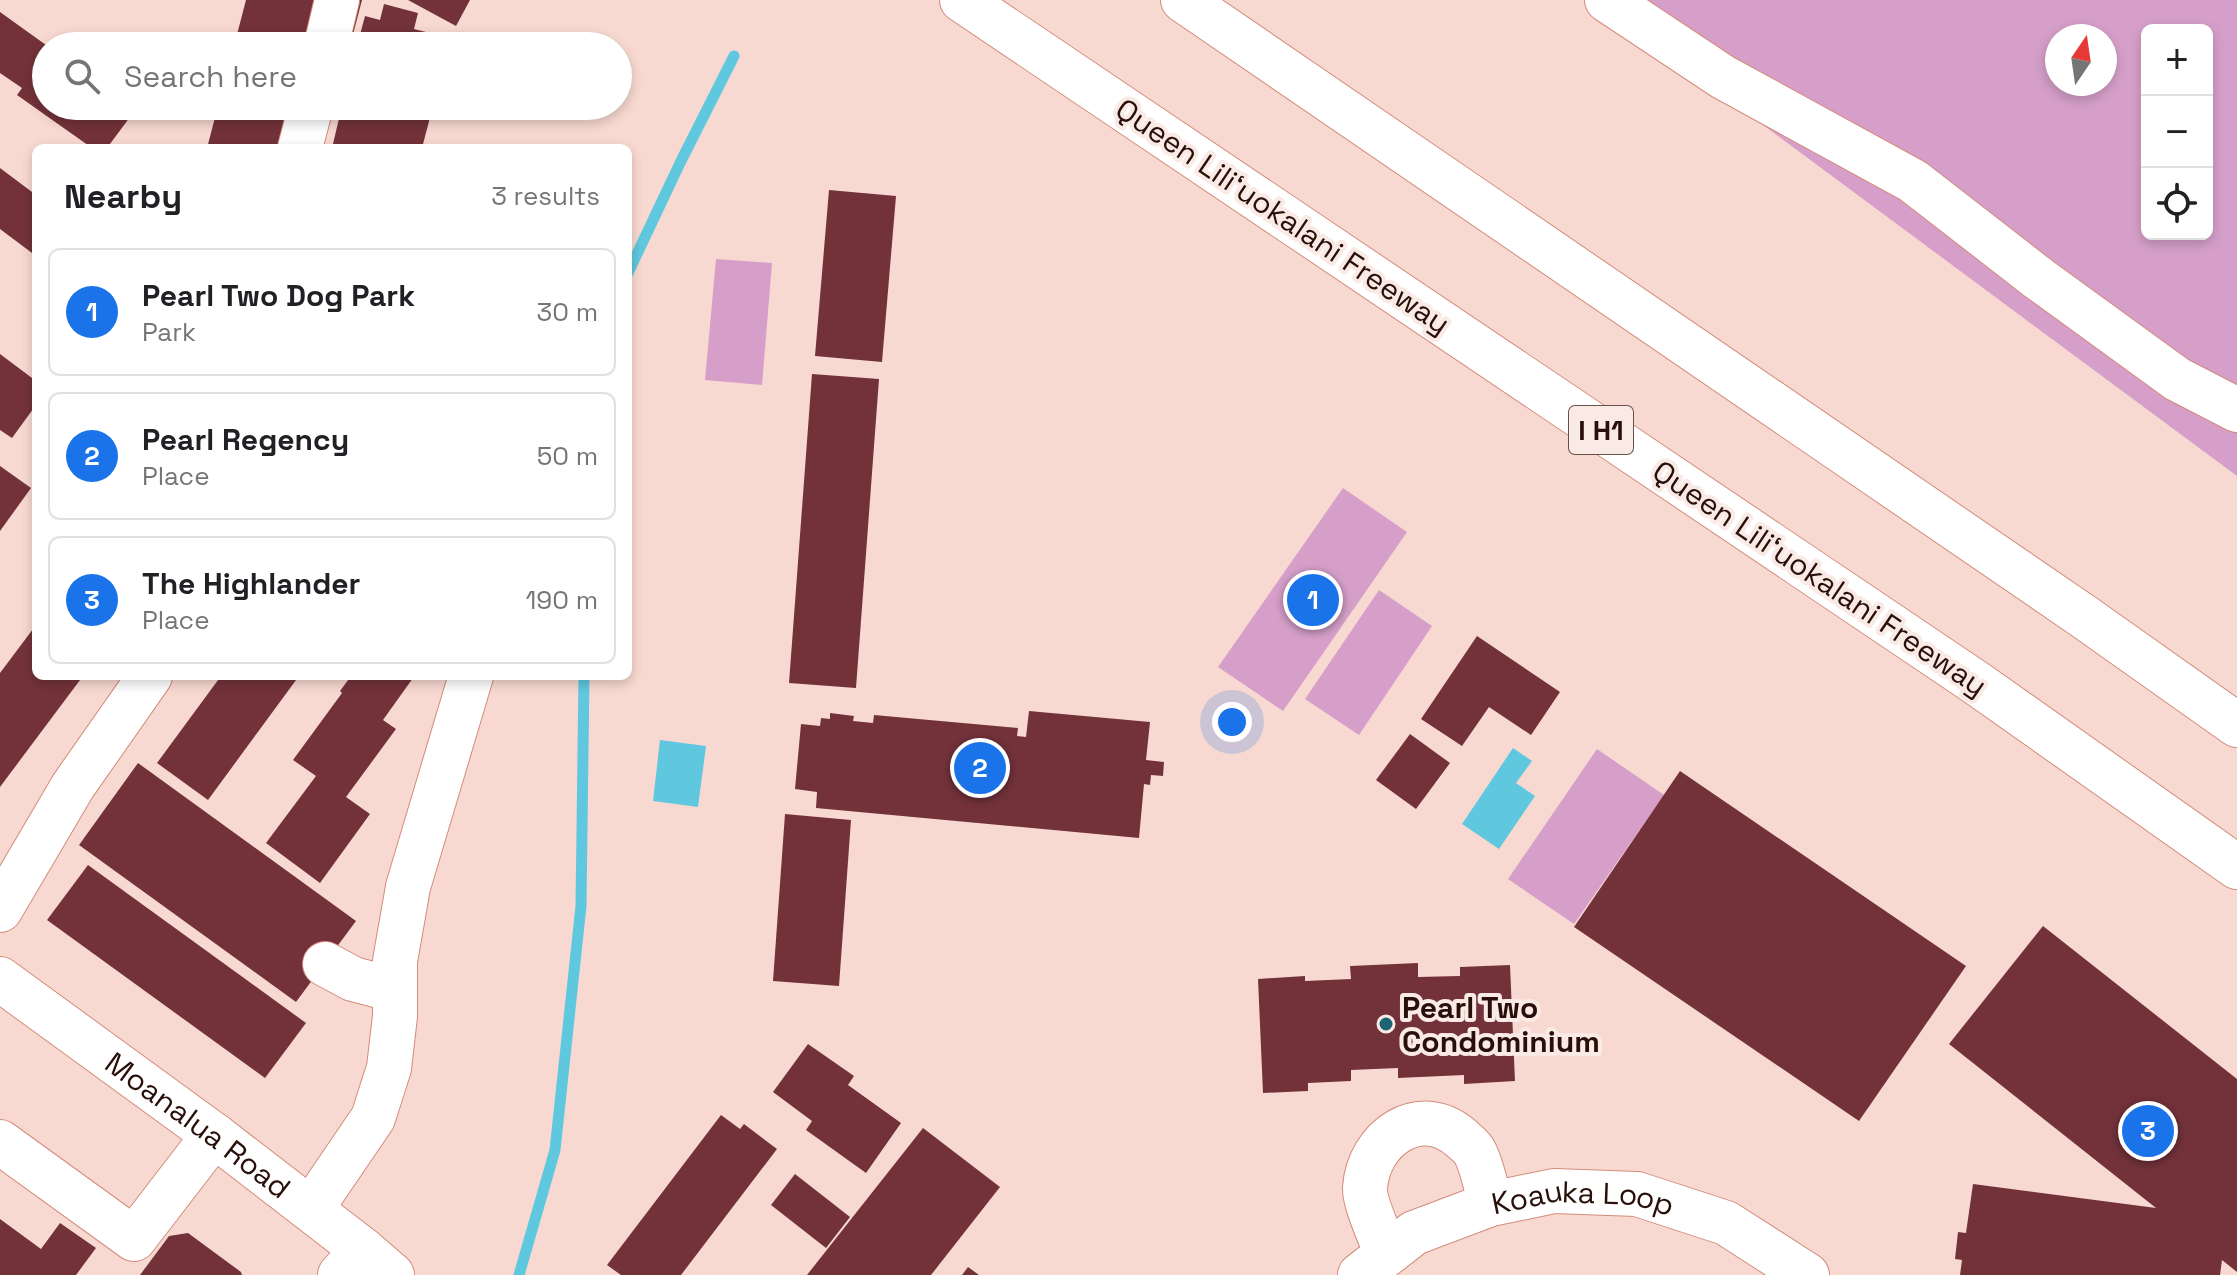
<!DOCTYPE html>
<meta charset="utf-8">
<style>
:root{--surface:#fff;--page:#f6f6f6;--text:#202124;--muted:#757577;--line:#e0e0e0;--accent:#1a73e8}
body{margin:0;font-family:"Space Grotesk",sans-serif;background:var(--page);color:var(--text)}
.controls{position:absolute;right:24px;top:24px;display:grid;overflow:hidden;border-radius:12px;box-shadow:0 4px 12px #0003}
.controls button{width:72px;height:72px;display:grid;place-items:center;padding:0;border:0;border-bottom:2px solid var(--line);background:var(--surface);color:var(--text);font:40px sans-serif}
.compass{position:absolute;left:2045px;top:24px;width:72px;height:72px;border-radius:50%;background:var(--surface);box-shadow:0 4px 12px #0003;rotate:13deg}
.you{position:absolute;left:1232px;top:722px;width:28px;height:28px;margin:-20px;border:6px solid #fff;border-radius:50%;background:#1a73e8;box-shadow:0 0 0 12px #1a73e833}
.badge{display:grid;place-items:center;width:52px;height:52px;border-radius:50%;background:var(--accent);color:#fff;font-size:26px;font-weight:700}
.pin{position:absolute;translate:-50% -50%;border:4px solid #fff;box-shadow:0 2px 8px #0006}
.list{margin:0;padding:0;list-style:none}
h2{display:flex;justify-content:space-between;align-items:center;height:104px;margin:0;padding:0 32px;font-size:34px}
h2 small{font-size:26px;font-weight:400;color:var(--muted)}
.list li{display:grid;grid-template-columns:52px 1fr auto;gap:24px;align-items:center;box-sizing:border-box;height:128px;margin:0 16px 16px;padding:0 16px;border:2px solid var(--line);border-radius:12px}
.list b{display:block;font-size:30px;white-space:nowrap}
.list p{margin:0;font-size:26px;white-space:nowrap;color:var(--muted)}
.list em{font-size:26px;font-style:normal;color:var(--muted)}
.icon{flex:none;width:44px;height:44px;fill:none;stroke:currentColor;stroke-width:2;stroke-linecap:round;stroke-linejoin:round}
.map{position:relative;flex:none;width:2237px;height:1275px;overflow:hidden}
.search{position:absolute;background:var(--surface);box-shadow:0 4px 12px #0003;left:32px;top:32px;width:600px;height:88px;display:flex;align-items:center;gap:20px;box-sizing:border-box;padding:0 28px;border-radius:44px;color:var(--muted);font-size:30px}
.panel{position:absolute;background:var(--surface);box-shadow:0 4px 12px #0003;left:32px;top:144px;width:600px;height:536px;border-radius:12px}
.map>svg:first-child{display:block}
.green{fill:#d59fc9;fill-rule:evenodd}
.water{fill:#5fc8df}
.lines{fill:none;stroke-linecap:round;stroke-linejoin:round}
.stream{stroke:#5fc8df;stroke-width:11}
.building{fill:#73323a}
.minor-casing{stroke:#d38c7a;stroke-width:46}
.major-casing{stroke:#d38c7a;stroke-width:46}
.highway-casing{stroke:#d38c7a;stroke-width:46}
.minor{stroke:#fff;stroke-width:44}
.major{stroke:#fff;stroke-width:44}
.highway{stroke:#fff;stroke-width:44}
.poi-dot{fill:#1d6573;stroke:#faeae6;stroke-width:3}
.labels{text-anchor:middle;dominant-baseline:central;stroke-width:8;stroke-linejoin:round;paint-order:stroke}
.shield{fill:#faeae6;stroke:#68514b;stroke-width:2}
.shield-label{font-size:28px;font-weight:bold;fill:#290f09}
.street-label{font-size:30px;fill:#290f09;stroke:#faeae6}
.poi-label{font-size:30px;font-weight:bold;fill:#290f09;stroke:#faeae6;text-anchor:start}
</style>
<div class="map">
<svg width="2237" height="1275" viewBox="0 0 2237 1275">
<rect width="100%" height="100%" fill="#f8d9d1"/>
<g class="green">
<path d="M 1612,0 L 2237,0 L 2237,476 L 1697,76 ZM 2147,30 L 2207,30 L 2207,234 L 2147,234 ZM 2057,36 L 2105,36 L 2105,84 L 2057,84 Z"/>
<polygon points="716,259 772,263 762,385 705,380"/>
<polygon points="1343,488 1407,532 1283,711 1218,667"/>
<polygon points="1379,590 1432,626 1359,735 1305,699"/>
<polygon points="1597,749 1664,795 1574,924 1508,879"/>
</g>
<g class="water">
<polygon points="660,740 706,746 698,807 653,801"/>
<polygon points="1513,748 1532,761 1516,783 1535,796 1499,849 1462,824"/>
</g>
<g class="lines">
<g class="stream">
<polyline points="628,273 680,163 734,56"/>
<polyline points="519,1275 555,1150 581,906 584,676"/>
</g>
</g>
<g class="building">
<polygon points="246,0 362,0 350,46 234,46"/>
<polygon points="408,0 470,0 456,26"/>
<polygon points="384,4 418,13 414,29 450,38 448,46 357,46 365,16 380,20"/>
<polygon points="0,12 46,45 46,106 123,106 133,113 107,148 92,148 17,95 22,88 0,73"/>
<polygon points="218,106 334,106 323,148 207,148"/>
<polygon points="342,106 433,106 422,148 332,148"/>
<polygon points="0,168 36,195 36,256 0,229"/>
<polygon points="829,190 896,196 882,362 815,356"/>
<polygon points="0,354 36,381 36,405 12,438 0,430"/>
<polygon points="812,374 879,379 856,688 789,683"/>
<polygon points="0,466 31,488 0,531"/>
<polygon points="36,625 36,676 83,676 0,787 0,673"/>
<polygon points="1477,636 1560,692 1531,735 1489,707 1462,746 1421,719"/>
<polygon points="221,676 299,676 208,800 157,763"/>
<polygon points="351,676 410,676 413,678 383,720 396,729 346,797 370,814 320,883 266,843 316,776 293,760 342,693 340,691"/>
<polygon points="1029,711 1150,722 1146,760 1164,762 1163,776 1151,775 1150,785 1144,784 1139,838 816,808 817,792 795,789 801,724 820,726 821,718 830,719 830,713 854,716 853,721 873,723 874,715 1018,728 1017,736 1026,737"/>
<polygon points="1410,734 1450,763 1416,809 1376,780"/>
<polygon points="138,763 356,921 296,1002 79,845"/>
<polygon points="1680,771 1966,966 1859,1121 1574,927"/>
<polygon points="785,814 851,820 839,986 773,981"/>
<polygon points="88,865 306,1023 265,1078 47,920"/>
<polygon points="2043,926 2237,1079 2237,1272 2222,1260 2220,1275 1960,1275 1962,1260 1955,1259 1958,1232 1966,1233 1973,1184 2156,1208 1949,1044"/>
<polygon points="1418,963 1418,977 1460,976 1460,967 1510,965 1515,1081 1464,1084 1464,1075 1398,1078 1398,1068 1351,1070 1351,1081 1308,1083 1308,1091 1263,1093 1258,979 1305,976 1305,981 1351,979 1350,966"/>
<polygon points="808,1044 854,1076 848,1085 901,1123 866,1173 806,1130 812,1121 773,1092"/>
<polygon points="721,1115 740,1129 744,1124 777,1149 681,1275 621,1275 607,1265"/>
<polygon points="923,1128 1000,1187 931,1275 807,1275"/>
<polygon points="795,1174 850,1217 826,1248 771,1205"/>
<polygon points="0,1219 41,1249 60,1223 96,1248 76,1275 0,1275"/>
<polygon points="188,1233 241,1272 242,1275 140,1275 169,1236"/>
<polygon points="968,1267 979,1275 962,1275"/>
</g>
<g class="lines">
<g class="minor-casing">
<g id="minor">
<polyline points="1607,0 1723,77 1913,181 2038,278 2177,379 2237,410"/>
<polyline points="326,46 337,0"/>
<polyline points="300,148 311,106"/>
<polyline points="0,910 73,786 150,676"/>
<polyline points="325,964 353,979 395,990"/>
<polyline points="0,1142 134,1239 214,1135"/>
<polyline points="311,1209 373,1118 389,1068 395,1016 395,961 408,887 471,676"/>
<path d="M 1386,1253 C 1381,1238 1364,1202 1365,1188 C 1368,1139 1419,1102 1461,1138 C 1465,1142 1471,1146 1474,1151 C 1482,1164 1486,1189 1491,1204"/>
<polyline points="340,1275 363,1250"/>
<path id="s1" d="M 1360,1275 L 1414,1233 L 1491,1204 L 1554,1191 L 1637,1194 L 1726,1223 L 1807,1275"/>
</g>
</g>
<g class="major-casing">
<g id="major">
<path id="s2" d="M 0,979 L 214,1135 L 363,1250 L 392,1275"/>
</g>
</g>
<g class="highway-casing">
<g id="highway">
<polyline points="962,0 1975,682 2237,867"/>
<polyline points="1183,0 2083,616 2237,725"/>
</g>
</g>
<use href="#minor" class="minor"/>
<use href="#major" class="major"/>
<use href="#highway" class="highway"/>
</g>
<circle class="poi-dot" cx="1386" cy="1024" r="8"/>
<g class="labels">
<rect class="shield" x="1569" y="406" width="64" height="48" rx="6"/>
<g class="shield-label">
<text x="1601" y="430">I H1</text>
</g>
<g class="street-label">
<text transform="translate(1283 216) rotate(34)">Queen Liliʻuokalani Freeway</text>
<text transform="translate(1820 578) rotate(34)">Queen Liliʻuokalani Freeway</text>
<text stroke="none"><textPath href="#s2" startOffset="246">Moanalua Road</textPath></text>
<text stroke="none"><textPath href="#s1" startOffset="244">Koauka Loop</textPath></text>
</g>
<g class="poi-label">
<text x="1402" y="1007">Pearl Two<tspan x="1402" dy="34">Condominium</tspan></text>
</g>
</g>
</svg>
<div class="controls">
<button>+</button>
<button>−</button>
<button><svg class="icon" aria-label="locate" viewBox="0 0 24 24"><circle cx="12" cy="12" r="6"/><path d="M12 2v4M12 18v4M2 12h4M18 12h4"/></svg></button>
</div>
<svg class="compass" viewBox="-18 -18 36 36"><path d="M0-13l5 13h-10z" fill="#e53935"/><path d="M0 13l5-13h-10z" fill="#757577"/></svg>
<div class="you"></div>
<div class="pin badge" style="left:1313px;top:600px">1</div>
<div class="pin badge" style="left:980px;top:768px">2</div>
<div class="pin badge" style="left:2148px;top:1131px">3</div>
<div class="search"><svg class="icon" aria-label="search" viewBox="0 0 24 24"><circle cx="10" cy="10" r="6"/><path d="M15 15l6 6"/></svg>Search here</div>
<section class="panel">
<h2>Nearby<small>3 results</small></h2>
<ul class="list">
<li><span class="badge">1</span><div><b>Pearl Two Dog Park</b><p>Park</p></div><em>30 m</em></li>
<li><span class="badge">2</span><div><b>Pearl Regency</b><p>Place</p></div><em>50 m</em></li>
<li><span class="badge">3</span><div><b>The Highlander</b><p>Place</p></div><em>190 m</em></li>
</ul>
</section>
</div>
